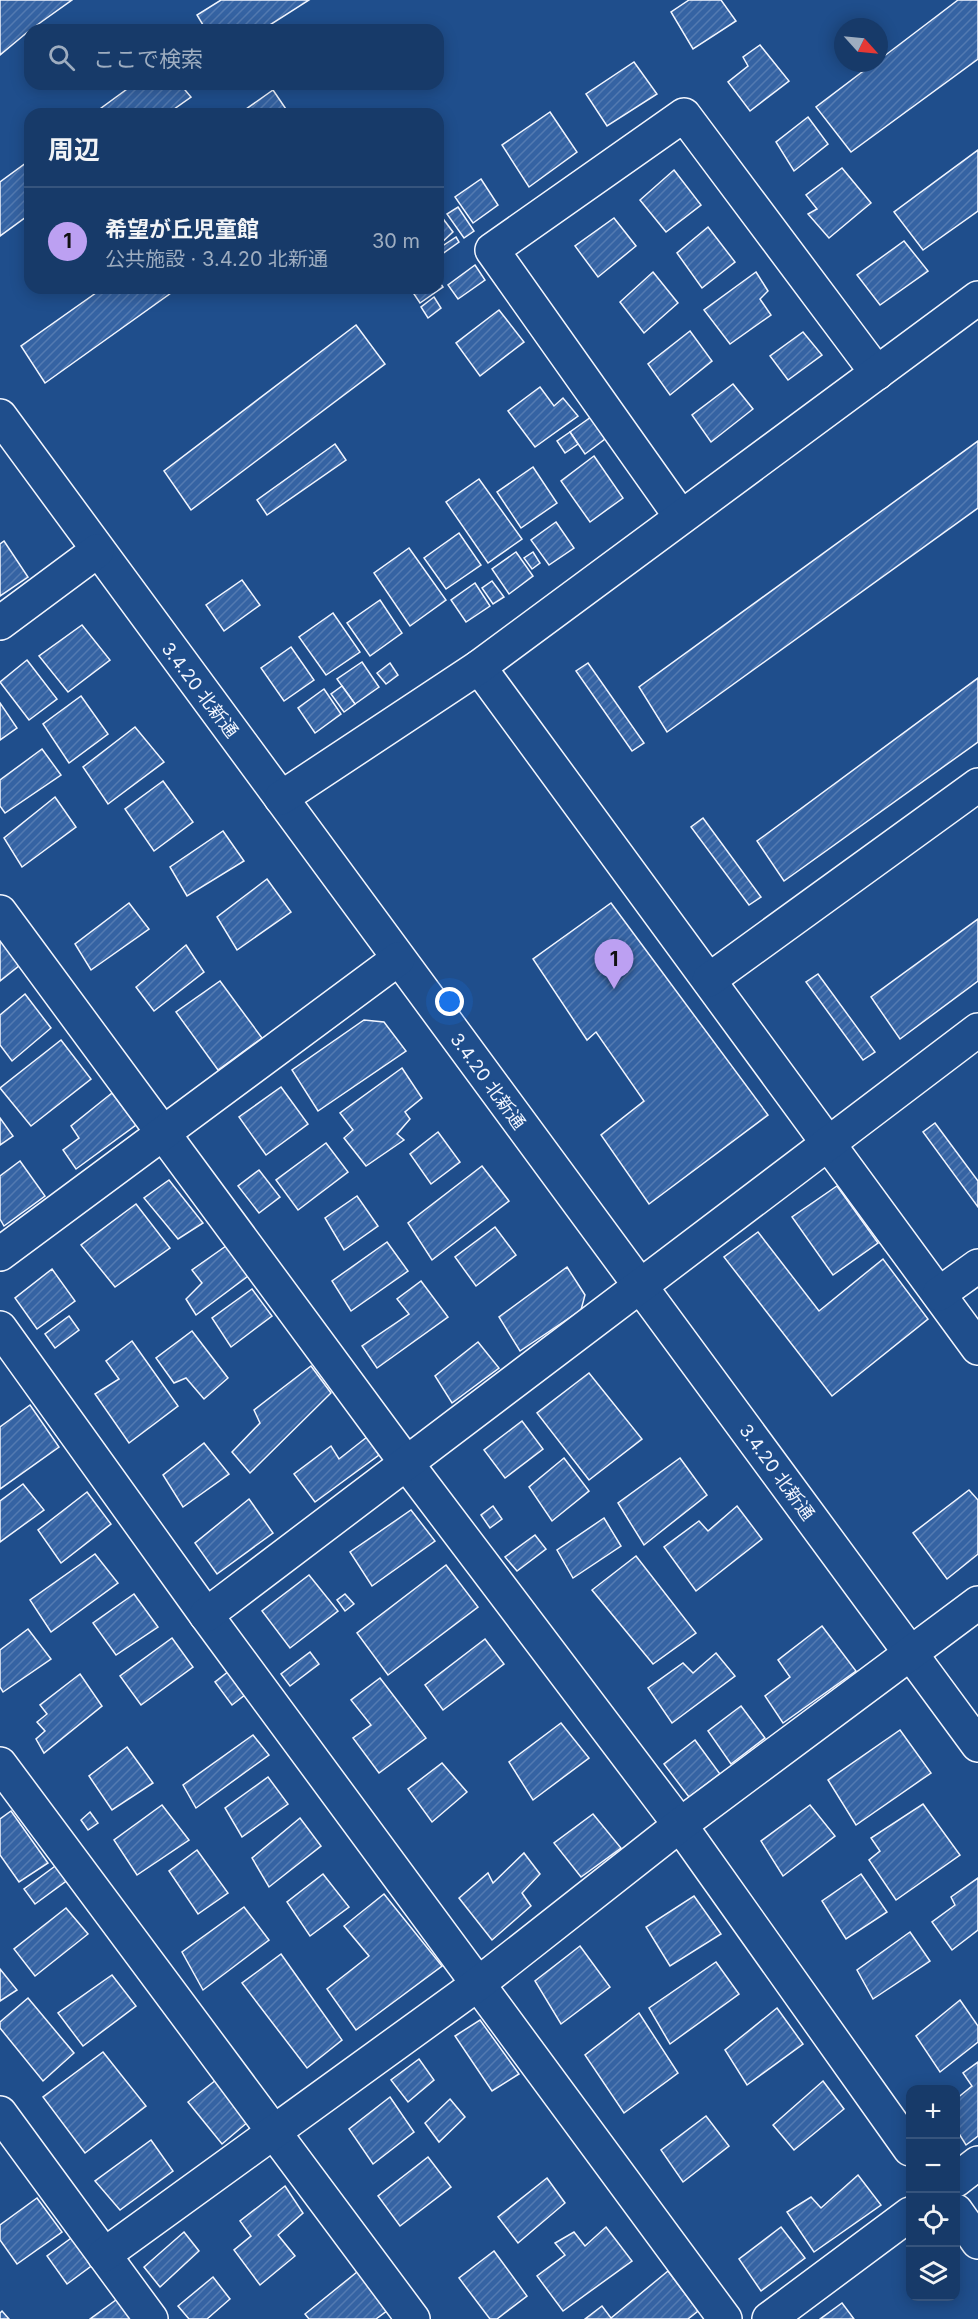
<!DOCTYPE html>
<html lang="ja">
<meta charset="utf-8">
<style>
:root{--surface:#173a69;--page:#20416f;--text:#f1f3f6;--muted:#9eadc0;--line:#36547d;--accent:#bca0f2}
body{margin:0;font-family:Inter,"Noto Sans JP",sans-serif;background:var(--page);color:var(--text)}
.controls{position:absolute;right:18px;bottom:18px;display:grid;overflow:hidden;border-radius:12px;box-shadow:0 3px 15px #0003}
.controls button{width:54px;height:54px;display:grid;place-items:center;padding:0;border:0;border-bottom:2px solid var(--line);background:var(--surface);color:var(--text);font:30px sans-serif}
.compass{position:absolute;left:834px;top:18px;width:54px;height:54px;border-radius:50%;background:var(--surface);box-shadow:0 3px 15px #0003;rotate:117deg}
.you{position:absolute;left:450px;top:1002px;width:21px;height:21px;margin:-15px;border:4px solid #fff;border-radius:50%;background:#1a73e8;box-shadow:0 0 0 9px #1a73e833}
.badge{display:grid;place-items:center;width:39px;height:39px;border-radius:50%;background:var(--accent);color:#111;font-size:20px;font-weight:700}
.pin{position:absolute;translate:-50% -50px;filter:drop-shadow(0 2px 3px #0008)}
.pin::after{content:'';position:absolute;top:32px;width:21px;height:18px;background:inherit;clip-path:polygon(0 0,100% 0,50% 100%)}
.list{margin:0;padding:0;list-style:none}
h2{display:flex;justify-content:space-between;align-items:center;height:78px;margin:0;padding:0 24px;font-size:26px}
h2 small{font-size:20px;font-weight:400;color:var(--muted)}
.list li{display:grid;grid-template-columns:39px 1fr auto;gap:18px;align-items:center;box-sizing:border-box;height:108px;padding:0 24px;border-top:2px solid var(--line)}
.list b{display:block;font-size:22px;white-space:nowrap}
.list p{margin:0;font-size:20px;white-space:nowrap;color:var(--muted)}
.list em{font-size:20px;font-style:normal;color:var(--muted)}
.icon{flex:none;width:33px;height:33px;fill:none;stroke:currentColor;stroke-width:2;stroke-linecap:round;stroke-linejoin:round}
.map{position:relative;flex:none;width:978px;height:2319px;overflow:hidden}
.search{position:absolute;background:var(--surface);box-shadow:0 3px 15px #0003;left:24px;top:24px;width:420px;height:66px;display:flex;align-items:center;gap:15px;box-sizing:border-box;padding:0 21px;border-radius:18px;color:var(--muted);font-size:22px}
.panel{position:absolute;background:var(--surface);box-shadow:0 3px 15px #0003;left:24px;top:108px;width:420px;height:186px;border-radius:18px}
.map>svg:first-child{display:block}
.building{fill:url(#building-hatch);stroke:#f2f6ff;stroke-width:1.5}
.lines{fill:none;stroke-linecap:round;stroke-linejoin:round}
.minor-casing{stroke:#f2f6ff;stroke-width:36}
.minor{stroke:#1f4e8c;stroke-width:33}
.labels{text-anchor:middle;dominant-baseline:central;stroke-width:4.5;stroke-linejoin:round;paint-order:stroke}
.street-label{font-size:18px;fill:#f2f6ff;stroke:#1f4e8c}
</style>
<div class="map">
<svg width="978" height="2319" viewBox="0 0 978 2319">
<defs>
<pattern id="building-hatch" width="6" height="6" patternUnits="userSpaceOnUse" patternTransform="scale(1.5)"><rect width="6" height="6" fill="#3563a3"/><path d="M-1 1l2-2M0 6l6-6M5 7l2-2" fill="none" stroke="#537ab1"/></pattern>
</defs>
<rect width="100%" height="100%" fill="#1f4e8c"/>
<g class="building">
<polygon points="0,0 72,0 30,30 0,55"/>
<polygon points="221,0 309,0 262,30 206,30 197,15"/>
<polygon points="689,0 721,0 736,21 693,49 671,12"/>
<polygon points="958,0 978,0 978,59 851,152 816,107 874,63 879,63 879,60"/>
<polygon points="760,45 789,81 750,111 728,82 748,66 743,57"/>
<polygon points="634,62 657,94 607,126 586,94"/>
<polygon points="134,84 180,84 191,97 167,114 93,114"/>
<polygon points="273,90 288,112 285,114 239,114"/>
<polygon points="550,112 577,152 529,187 502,145"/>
<polygon points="808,117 828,144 794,171 776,142"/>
<polygon points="978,150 978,211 923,250 894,212"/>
<polygon points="30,160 30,214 0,236 0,182"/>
<polygon points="842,168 871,203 829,238 808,214 817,209 806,195"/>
<polygon points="674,170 701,205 666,232 640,200"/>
<polygon points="481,179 498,205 473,223 455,197"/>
<polygon points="458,207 474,231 464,238 447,214"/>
<polygon points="438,212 453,232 438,246"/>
<polygon points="614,218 636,246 598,277 575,246"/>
<polygon points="708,227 735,262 702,288 677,253"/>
<polygon points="456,237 459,242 438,257 438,249"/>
<polygon points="904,241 928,271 880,305 857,275"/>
<polygon points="475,265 485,280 458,299 448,285"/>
<polygon points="653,272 678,303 644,333 620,302"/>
<polygon points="756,272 768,291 760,299 771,315 730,344 704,310"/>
<polygon points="438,280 443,287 420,303 410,288 438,288"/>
<polygon points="103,288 178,288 45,383 21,346"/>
<polygon points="434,297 441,308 428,318 421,307"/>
<polygon points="499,310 524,342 480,376 456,343"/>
<polygon points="356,325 385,364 191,510 164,471"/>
<polygon points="690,331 712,361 670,395 648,364"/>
<polygon points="803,332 822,355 788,380 770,356"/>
<polygon points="733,384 753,409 711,442 692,415"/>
<polygon points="540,387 554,406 563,398 578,416 535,447 508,411"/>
<polygon points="591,417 605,439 585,454 570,432"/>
<polygon points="570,432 578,444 565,453 557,441"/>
<polygon points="978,441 978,508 667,732 639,687"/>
<polygon points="335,444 346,460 267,515 257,500"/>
<polygon points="594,456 623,498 590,522 561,481"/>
<polygon points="533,467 557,503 521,528 497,492"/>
<polygon points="479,479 522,539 488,563 446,502"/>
<polygon points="556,522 574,548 549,565 531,540"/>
<polygon points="459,533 481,565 446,589 424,558"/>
<polygon points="4,541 28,577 0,596 0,544"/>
<polygon points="409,548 446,600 410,626 374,573"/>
<polygon points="516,552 533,576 509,594 492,569"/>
<polygon points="533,552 540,563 532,569 524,558"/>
<polygon points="242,580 260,605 224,631 206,605"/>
<polygon points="492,581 504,597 493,604 482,588"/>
<polygon points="475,583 490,606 466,622 451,600"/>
<polygon points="380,600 402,633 370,656 347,623"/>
<polygon points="333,613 360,652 326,675 299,637"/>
<polygon points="82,625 110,660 68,692 39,656"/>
<polygon points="291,647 314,680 284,701 261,668"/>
<polygon points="27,660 57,699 29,720 0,682"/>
<polygon points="362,662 379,687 355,704 337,679"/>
<polygon points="390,663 398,675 386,684 377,673"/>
<polygon points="588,663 644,743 632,751 576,671"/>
<polygon points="978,678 978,742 784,881 757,841"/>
<polygon points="342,686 355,704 344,712 331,694"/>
<polygon points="324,689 341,714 315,733 298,708"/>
<polygon points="81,696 108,734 69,763 43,724"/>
<polygon points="0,703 17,728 0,740"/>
<polygon points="135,727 164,762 108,804 83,767"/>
<polygon points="42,749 61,775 5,813 0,806 0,780"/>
<polygon points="163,781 193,822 154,851 125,809"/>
<polygon points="55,797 76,827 22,867 4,838"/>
<polygon points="703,818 761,897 749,905 691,827"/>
<polygon points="223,831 244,861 187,896 170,867"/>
<polygon points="267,879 291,912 237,950 217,917"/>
<polygon points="129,903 149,929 91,970 75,944"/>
<polygon points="611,903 768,1115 649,1204 601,1135 644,1101 596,1032 587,1040 533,959"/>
<polygon points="978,919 978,981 900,1039 871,997"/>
<polygon points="0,939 20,965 0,981"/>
<polygon points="186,945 204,972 154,1011 136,987"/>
<polygon points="818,974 875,1052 863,1060 806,982"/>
<polygon points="220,981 262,1038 218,1070 176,1012"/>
<polygon points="25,994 51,1028 12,1061 0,1045 0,1015"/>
<polygon points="364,1020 384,1022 406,1051 318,1111 292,1070"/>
<polygon points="61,1040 91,1079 31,1126 0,1088"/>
<polygon points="402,1068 422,1098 405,1112 410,1119 397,1134 404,1140 366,1166 344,1138 353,1130 340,1113"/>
<polygon points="281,1087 308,1124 266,1155 239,1117"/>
<polygon points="112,1093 136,1125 76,1169 63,1150 79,1138 71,1126"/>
<polygon points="0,1118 13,1136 0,1145"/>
<polygon points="935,1123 978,1181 978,1207 923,1132"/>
<polygon points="438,1132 460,1162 431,1184 410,1154"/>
<polygon points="326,1143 348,1172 298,1210 276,1180"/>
<polygon points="20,1161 45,1196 4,1226 0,1219 0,1176"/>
<polygon points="482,1166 509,1201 432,1260 408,1223"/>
<polygon points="259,1170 280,1197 259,1213 238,1186"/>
<polygon points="169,1180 203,1223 178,1239 144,1198"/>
<polygon points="837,1186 878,1243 833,1275 792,1217"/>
<polygon points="357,1196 378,1226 344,1250 325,1218"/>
<polygon points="136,1204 170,1248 115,1287 81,1245"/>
<polygon points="495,1227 516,1255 476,1286 455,1257"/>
<polygon points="758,1232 819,1311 883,1259 928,1319 832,1396 724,1257"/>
<polygon points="387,1242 408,1271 351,1311 332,1281"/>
<polygon points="226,1246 248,1276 196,1315 186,1299 202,1283 192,1270"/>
<polygon points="567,1267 585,1295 581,1310 520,1351 499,1317"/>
<polygon points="52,1269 75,1301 37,1329 15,1298"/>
<polygon points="421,1281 448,1317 377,1368 362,1346 409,1314 397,1299"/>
<polygon points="252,1289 272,1316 231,1347 212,1318"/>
<polygon points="69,1316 79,1330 55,1348 45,1334"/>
<polygon points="192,1331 228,1378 204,1399 186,1378 174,1383 156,1358"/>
<polygon points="132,1341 178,1406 129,1443 95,1394 119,1379 106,1361"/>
<polygon points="478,1342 499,1368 452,1403 435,1376"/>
<polygon points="311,1366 331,1393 250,1473 232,1452 260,1423 254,1410"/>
<polygon points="589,1373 642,1439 589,1480 537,1413"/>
<polygon points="30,1405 59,1447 0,1489 0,1427"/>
<polygon points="522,1421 543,1449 505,1478 484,1450"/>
<polygon points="367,1437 379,1455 315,1502 294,1474 331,1446 339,1459"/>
<polygon points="204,1443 229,1474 183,1507 163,1475"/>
<polygon points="564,1458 589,1491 552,1521 529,1487"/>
<polygon points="680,1458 707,1495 644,1545 618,1503"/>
<polygon points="23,1484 44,1510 0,1542 0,1501"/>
<polygon points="969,1490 978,1500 978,1554 947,1579 913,1533"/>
<polygon points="87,1492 111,1524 61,1563 38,1530"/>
<polygon points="249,1499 273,1533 217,1574 195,1543"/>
<polygon points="493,1506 502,1519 490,1528 481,1515"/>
<polygon points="737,1506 762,1539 696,1591 664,1547 699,1521 708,1531"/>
<polygon points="411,1510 435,1541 372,1586 350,1552"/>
<polygon points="604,1518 621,1546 573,1578 557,1550"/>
<polygon points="535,1535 546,1549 517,1571 505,1557"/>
<polygon points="95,1554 118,1583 51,1632 30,1600"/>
<polygon points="636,1556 696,1633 653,1664 592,1590"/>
<polygon points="446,1565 478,1607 388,1675 357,1633"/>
<polygon points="309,1575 338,1611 290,1648 262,1611"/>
<polygon points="134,1594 158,1627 116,1655 93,1623"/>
<polygon points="345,1594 354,1604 345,1611 337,1600"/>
<polygon points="822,1626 856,1671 783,1723 765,1696 790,1677 778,1660"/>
<polygon points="28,1629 51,1659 3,1692 0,1687 0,1650"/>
<polygon points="172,1638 193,1667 141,1705 120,1676"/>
<polygon points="485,1639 504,1664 443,1710 425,1685"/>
<polygon points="310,1652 319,1664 290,1686 281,1674"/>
<polygon points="716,1653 735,1676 672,1723 648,1688 683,1663 693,1673"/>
<polygon points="229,1671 246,1694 232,1705 215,1682"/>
<polygon points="80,1674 102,1706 44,1753 36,1739 45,1731 37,1722 47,1714 40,1705"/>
<polygon points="380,1678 426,1738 379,1773 353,1738 371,1725 351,1700"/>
<polygon points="741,1706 765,1738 731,1764 708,1731"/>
<polygon points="561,1723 589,1758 533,1800 509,1762"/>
<polygon points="900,1730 931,1773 856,1825 828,1780"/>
<polygon points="253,1735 269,1755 196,1808 183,1785"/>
<polygon points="695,1740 720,1774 689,1797 664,1764"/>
<polygon points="127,1747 153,1783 112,1810 89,1776"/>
<polygon points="442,1763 467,1792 432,1822 408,1789"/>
<polygon points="268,1777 288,1804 242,1837 225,1808"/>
<polygon points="923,1804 960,1855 896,1900 869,1860 880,1851 871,1838"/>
<polygon points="162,1805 189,1840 137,1875 114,1840"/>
<polygon points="810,1805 835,1836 783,1876 761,1841"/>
<polygon points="11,1811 48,1863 19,1882 0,1855 0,1819"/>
<polygon points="90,1812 98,1823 88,1830 81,1820"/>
<polygon points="593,1814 621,1848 581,1877 554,1843"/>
<polygon points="300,1818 321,1846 269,1887 252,1858"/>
<polygon points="197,1850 228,1893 198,1914 169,1871"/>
<polygon points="524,1853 540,1874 522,1893 531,1906 492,1940 459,1898 488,1873 493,1883"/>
<polygon points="58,1864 69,1879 35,1904 24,1889"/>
<polygon points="323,1874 349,1907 310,1936 287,1902"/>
<polygon points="861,1874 887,1912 846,1939 822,1901"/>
<polygon points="978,1878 978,1930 952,1950 932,1922 955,1905 951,1897"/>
<polygon points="384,1894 442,1966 356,2030 327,1989 369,1956 344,1926"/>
<polygon points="694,1896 721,1934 670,1966 646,1927"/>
<polygon points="244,1907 269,1940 203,1990 182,1952"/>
<polygon points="66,1908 88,1934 35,1976 14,1949"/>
<polygon points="910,1932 930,1961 873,1999 857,1970"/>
<polygon points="580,1946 610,1987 561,2024 535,1981"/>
<polygon points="281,1954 342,2040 307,2068 242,1983"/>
<polygon points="716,1962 739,1994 670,2044 649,2008"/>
<polygon points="0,1969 17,1990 0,2001"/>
<polygon points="112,1975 136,2006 83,2046 58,2013"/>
<polygon points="28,1998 74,2053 43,2081 0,2028 0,2022"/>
<polygon points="960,2000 978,2026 978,2042 940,2072 916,2036"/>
<polygon points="777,2008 803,2044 747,2085 725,2050"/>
<polygon points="639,2013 678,2073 624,2113 585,2055"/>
<polygon points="480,2020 519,2074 492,2091 455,2036"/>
<polygon points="103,2052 146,2106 85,2153 43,2097"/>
<polygon points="419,2059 434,2080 408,2102 391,2080"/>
<polygon points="978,2062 978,2136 966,2145 956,2129 956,2099 972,2086 963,2073"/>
<polygon points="216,2080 249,2121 222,2144 188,2102"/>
<polygon points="823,2081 844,2109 794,2150 773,2125"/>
<polygon points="390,2097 414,2132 373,2164 349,2129"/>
<polygon points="450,2099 465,2117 439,2142 425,2123"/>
<polygon points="706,2116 729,2146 683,2182 661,2150"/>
<polygon points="151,2140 173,2171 120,2210 95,2181"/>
<polygon points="428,2157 451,2187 400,2226 378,2196"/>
<polygon points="858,2175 881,2205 814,2252 787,2212 811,2197 821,2208"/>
<polygon points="547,2178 565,2203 518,2243 498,2217"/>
<polygon points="285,2186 303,2213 278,2235 295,2256 260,2285 234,2250 251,2236 240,2221"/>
<polygon points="37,2198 62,2232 17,2264 0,2240 0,2225"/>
<polygon points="606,2227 632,2261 563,2311 537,2276 565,2255 555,2243 574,2232 585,2246"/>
<polygon points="781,2227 805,2258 761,2291 739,2259"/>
<polygon points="184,2232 199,2251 160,2287 144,2267"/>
<polygon points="78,2233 98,2261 67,2284 47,2256"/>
<polygon points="494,2251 527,2296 497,2319 490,2319 459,2278"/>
<polygon points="668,2271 698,2311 688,2319 585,2319 602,2306 611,2318"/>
<polygon points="357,2272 388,2310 376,2319 309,2319 305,2314"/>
<polygon points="213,2277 230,2299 207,2319 189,2319 178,2306"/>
<polygon points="120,2297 135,2319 90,2319"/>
<polygon points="842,2303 854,2319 820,2319"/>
<polygon points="2,2311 9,2319 0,2319 0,2313"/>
</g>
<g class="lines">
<g class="minor-casing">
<g id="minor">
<polyline points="0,416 978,1745"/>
<polyline points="681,517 492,250 684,115 877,373"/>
<polyline points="0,623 97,551"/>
<polyline points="479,667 978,1348"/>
<polyline points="281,798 479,667 978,298"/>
<polyline points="0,912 407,1464 680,1825 910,2149"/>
<polyline points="709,980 978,785"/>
<polyline points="0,1254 398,959"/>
<polyline points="939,1294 978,1266"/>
<polyline points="0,1328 206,1615 725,2319"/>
<polyline points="206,1615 978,1030"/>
<polyline points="0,1764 413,2319"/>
<polyline points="0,2113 151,2319"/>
<polyline points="956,2180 978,2163"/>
<polyline points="956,2211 978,2242"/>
<polyline points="104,2255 478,1984 680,1825 978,1603"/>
<polyline points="769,2319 910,2214"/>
</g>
</g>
<use href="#minor" class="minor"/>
</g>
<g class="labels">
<g class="street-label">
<text transform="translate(200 690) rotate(53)">3.4.20 北新通</text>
<text transform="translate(488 1081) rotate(54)">3.4.20 北新通</text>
<text transform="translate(777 1472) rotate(54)">3.4.20 北新通</text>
</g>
</g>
</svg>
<div class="controls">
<button>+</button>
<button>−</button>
<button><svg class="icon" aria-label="locate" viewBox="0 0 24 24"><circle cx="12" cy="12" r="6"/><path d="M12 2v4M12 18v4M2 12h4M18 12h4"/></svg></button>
<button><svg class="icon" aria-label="layers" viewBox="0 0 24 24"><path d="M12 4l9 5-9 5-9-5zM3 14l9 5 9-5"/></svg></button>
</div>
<svg class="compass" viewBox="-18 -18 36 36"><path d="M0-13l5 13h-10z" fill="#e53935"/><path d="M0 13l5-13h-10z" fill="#9eadc0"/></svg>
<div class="you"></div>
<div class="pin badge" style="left:614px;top:989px">1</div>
<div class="search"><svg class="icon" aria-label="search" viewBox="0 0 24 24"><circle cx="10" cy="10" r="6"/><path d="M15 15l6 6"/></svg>ここで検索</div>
<section class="panel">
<h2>周辺<small></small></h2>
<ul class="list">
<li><span class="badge">1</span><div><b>希望が丘児童館</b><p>公共施設 · 3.4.20 北新通</p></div><em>30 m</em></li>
</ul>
</section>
</div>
